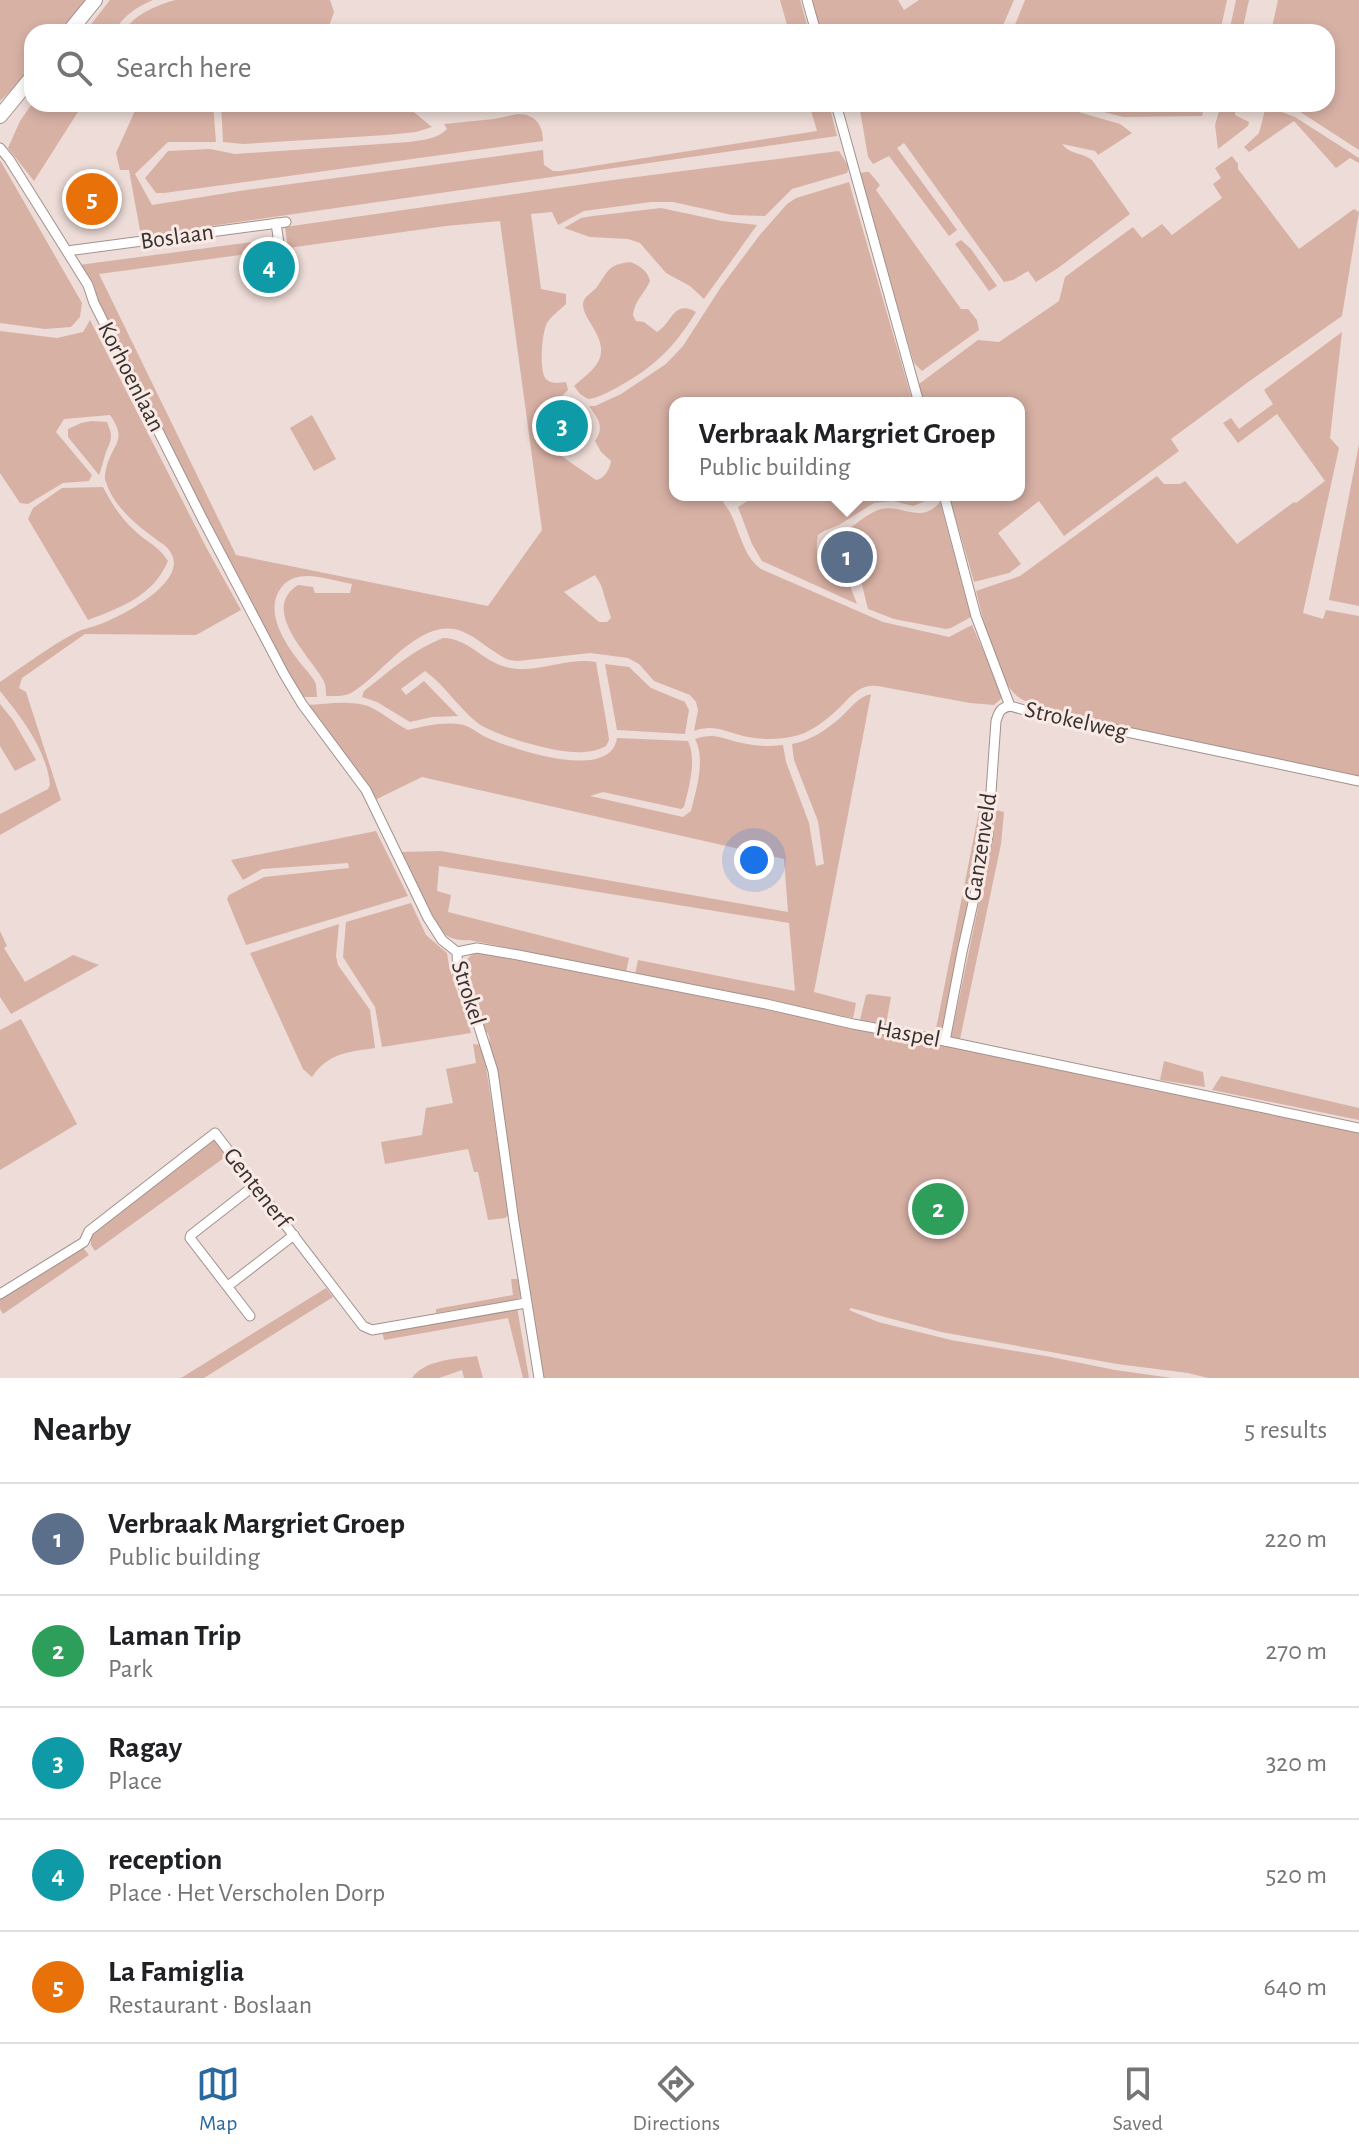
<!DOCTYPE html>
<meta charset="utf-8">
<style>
:root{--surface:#fff;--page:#f2f2f2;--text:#202124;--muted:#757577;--line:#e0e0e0;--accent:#28699f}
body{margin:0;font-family:"Alegreya Sans",sans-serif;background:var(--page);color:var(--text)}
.you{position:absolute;left:754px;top:860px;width:28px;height:28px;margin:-20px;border:6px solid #fff;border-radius:50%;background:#1a73e8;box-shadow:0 0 0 12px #1a73e833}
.badge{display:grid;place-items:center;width:52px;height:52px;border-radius:50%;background:var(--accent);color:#fff;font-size:26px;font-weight:700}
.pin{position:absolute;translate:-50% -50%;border:4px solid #fff;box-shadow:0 2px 8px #0006}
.popup{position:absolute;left:669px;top:397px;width:356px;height:104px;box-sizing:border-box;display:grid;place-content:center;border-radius:16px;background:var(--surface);filter:drop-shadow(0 2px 6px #0005);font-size:26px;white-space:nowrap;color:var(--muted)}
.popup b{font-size:30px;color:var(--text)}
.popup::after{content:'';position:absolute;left:50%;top:100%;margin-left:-16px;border:16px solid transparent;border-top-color:var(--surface)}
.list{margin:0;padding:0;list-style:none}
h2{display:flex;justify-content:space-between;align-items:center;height:104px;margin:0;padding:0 32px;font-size:34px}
h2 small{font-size:26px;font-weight:400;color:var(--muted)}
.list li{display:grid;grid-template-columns:52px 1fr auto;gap:24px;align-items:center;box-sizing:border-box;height:112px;padding:0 32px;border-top:2px solid var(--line)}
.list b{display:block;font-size:30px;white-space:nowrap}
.list p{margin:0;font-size:26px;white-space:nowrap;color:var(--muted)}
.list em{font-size:26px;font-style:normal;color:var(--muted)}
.icon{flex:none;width:44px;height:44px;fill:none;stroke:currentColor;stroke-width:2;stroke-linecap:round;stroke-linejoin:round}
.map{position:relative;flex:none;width:1359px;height:1378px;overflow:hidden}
.search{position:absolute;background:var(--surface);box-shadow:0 4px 12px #0003;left:24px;right:24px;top:24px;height:88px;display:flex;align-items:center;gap:20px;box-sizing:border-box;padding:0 28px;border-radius:24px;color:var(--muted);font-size:30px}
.sheet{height:664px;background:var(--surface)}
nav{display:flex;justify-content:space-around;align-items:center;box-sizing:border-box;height:112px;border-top:2px solid var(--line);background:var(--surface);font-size:22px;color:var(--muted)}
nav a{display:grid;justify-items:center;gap:4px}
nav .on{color:var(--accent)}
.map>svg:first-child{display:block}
.green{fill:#d8b1a5;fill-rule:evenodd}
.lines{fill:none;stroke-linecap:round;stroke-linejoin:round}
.minor-casing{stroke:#a2928e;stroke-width:11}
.primary-casing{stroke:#a2928e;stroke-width:16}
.minor{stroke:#fff;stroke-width:9}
.primary{stroke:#fff;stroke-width:14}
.labels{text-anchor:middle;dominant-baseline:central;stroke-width:6;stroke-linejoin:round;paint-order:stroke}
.street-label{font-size:24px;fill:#37312f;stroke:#faeae5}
</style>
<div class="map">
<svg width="1359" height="1378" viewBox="0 0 1359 1378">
<rect width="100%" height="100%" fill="#eddcd7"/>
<g class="green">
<polygon points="0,0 86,0 62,32 32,32 32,70 0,101"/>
<path d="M 110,0 L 153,0 C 136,7 123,16 114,32 L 85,32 Z"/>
<path d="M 175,0 L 330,0 L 334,12 L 327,32 L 123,32 C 135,14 155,6 175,0 Z"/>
<polygon points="780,0 800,0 809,32 789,32"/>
<polygon points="811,0 898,0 904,10 919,0 1014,0 1000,32 820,32"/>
<polygon points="1025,0 1227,0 1220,32 1012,32"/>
<polygon points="1236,0 1249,0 1242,32 1229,32"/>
<polygon points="1278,0 1359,0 1359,150 1288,104 1327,104 1327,32 1271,32"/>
<polygon points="32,104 83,104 34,181 8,148 20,121"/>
<polygon points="138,104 213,104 216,142 168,142 135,174 152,205 246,190 543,150 544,165 553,171 561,171 817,131 809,104 829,104 837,136 141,236 129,170 120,170 116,153"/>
<polygon points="221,104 404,104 432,127 416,132 387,135 243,144 223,142"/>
<path d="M 859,104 L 1051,104 L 1120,124 L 1132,133 L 1098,155 L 1095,151 L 1062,144 C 1072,156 1080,151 1092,160 L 1130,214 L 1058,268 L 1036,282 L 1028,271 L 1013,280 L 1004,282 L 904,143 L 897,148 L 957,230 L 949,236 L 889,156 L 873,164 L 868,157 Z"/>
<polygon points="1088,104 1205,104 1202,116 1123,117 1092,109"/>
<polygon points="1221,104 1237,104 1235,115 1249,122 1248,126 1218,149 1215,125"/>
<polygon points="1266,106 1295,117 1359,158 1359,163 1350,158 1336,168 1294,121 1249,152 1244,147 1259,133"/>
<path d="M 518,114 C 535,114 543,125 543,141 L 164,193 L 156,193 L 145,178 L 168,151 L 210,149 L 235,154 L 409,142 C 422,140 438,139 447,129 L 444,124 L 494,119 Z"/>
<path d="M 839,151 L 849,167 L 847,173 L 792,189 L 765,216 L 732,215 L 673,202 L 651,202 L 584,211 L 558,225 L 552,212 L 531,214 L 541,289 L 566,294 L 566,304 C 560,310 551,316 547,323 C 542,332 538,373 547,380 C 552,384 559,383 566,382 L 568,390 C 558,400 543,412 552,426 L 545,435 L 553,441 L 557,453 L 596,480 C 604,479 610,469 611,461 L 601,452 L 595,441 C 605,426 598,419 589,406 L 595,406 L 621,394 L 666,364 L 683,346 L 721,287 L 759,236 L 787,204 L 796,198 L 849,182 L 913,403 L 675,403 L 675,495 L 736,495 L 723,502 C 740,522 739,553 761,569 L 883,622 L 949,637 L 972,625 L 999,687 L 1002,698 L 994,705 L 970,703 L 883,687 C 877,686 871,685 865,687 C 853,691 845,703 836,711 C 826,720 812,731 799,735 C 781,740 761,740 743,736 C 724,731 713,724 694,731 L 698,710 L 696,702 L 690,695 L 654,681 L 639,664 L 628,658 L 590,653 L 518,661 L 509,660 C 492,653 478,637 461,631 C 419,616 382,676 351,693 C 344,697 334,696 326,696 C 326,690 326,684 322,678 C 308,654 260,609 298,585 L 313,587 L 315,593 L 350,593 L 352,584 C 328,580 294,565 279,591 C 265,615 287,646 301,664 C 306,670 313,677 316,684 C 316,686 317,695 317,697 L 302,697 L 284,667 L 131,371 L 119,340 L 79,265 L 275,239 L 277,250 L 99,274 L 236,555 L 488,606 L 542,530 L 500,221 L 446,226 L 288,248 L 285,227 L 613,180 ZM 595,575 L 601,585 L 611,618 L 607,622 L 599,622 L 564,592 Z"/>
<polygon points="1232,156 1238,164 1238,169 1299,249 1354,209 1359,212 1342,316 1251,380 1171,439 1179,451 1064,536 1039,501 998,533 1021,564 1009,573 974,582 949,495 1019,495 1019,403 923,403 919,384 978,340 999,342 1059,301 1065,277 1133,227 1142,238 1162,224 1172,235 1222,198 1213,184 1221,178 1215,168"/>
<polygon points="0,160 82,303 80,317 71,327 45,329 0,323"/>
<polygon points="866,172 869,172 880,185 876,190 961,309 968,309 977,320 979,330 922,371 914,363 859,173"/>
<polygon points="661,208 722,221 757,225 704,299 690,286 666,273 640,243 628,239 590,237 564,228 581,218 593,216"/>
<polygon points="961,240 971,249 997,286 989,291 955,244"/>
<path d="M 630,262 C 639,265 648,271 650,281 C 645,293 634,301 633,315 L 636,321 L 644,322 L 657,332 C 672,324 673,299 696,312 C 674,348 654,367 618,387 C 608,392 599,398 588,399 L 580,394 L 574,386 C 595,368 611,358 594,329 C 590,322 584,314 583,306 C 582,297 592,293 597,287 C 608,271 609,264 630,262 Z"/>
<path d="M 90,320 L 206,547 L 241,610 L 196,635 L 85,634 L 22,678 L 19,688 L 26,692 L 61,800 L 0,835 L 0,814 L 48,789 L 50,785 C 47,750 21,717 0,691 L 0,682 C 25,665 50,646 77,632 C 83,629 89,628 95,626 C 117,619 189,583 171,553 C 168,546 159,542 153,537 C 134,523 113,505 106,482 C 104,478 105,475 106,470 C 111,444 129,442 110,415 L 64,419 L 56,432 L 92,475 L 89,481 L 63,483 L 28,504 L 20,503 L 0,473 L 0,331 L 57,338 L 83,332 Z"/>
<path d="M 1342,332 L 1330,438 L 1339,448 L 1303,613 L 1323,619 L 1326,610 L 1359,616 L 1359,777 L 1149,734 L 1039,707 C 1031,704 1024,701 1017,696 C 996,678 983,618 976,591 L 1020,576 L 1157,476 L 1164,484 L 1180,484 L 1185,481 L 1237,544 L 1294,502 L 1296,503 L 1325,481 L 1277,414 L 1238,443 L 1223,423 L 1231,418 L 1239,429 L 1273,404 L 1264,390 Z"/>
<polygon points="312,415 336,459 314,471 290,428"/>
<path d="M 92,421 L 107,422 C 114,439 111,439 105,455 C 103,461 102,468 99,475 L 68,437 L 68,429 L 81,423 Z"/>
<polygon points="1359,444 1359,606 1329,600"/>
<path d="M 103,487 C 112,504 120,517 134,530 C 147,543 157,544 168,561 C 153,596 122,607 88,620 L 28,519 L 33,508 L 62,488 Z"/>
<path d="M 757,495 L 935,495 L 933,498 L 913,506 L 893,501 L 874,503 L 839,525 L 824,531 L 818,535 C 813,564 823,569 847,578 L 857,604 L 762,561 L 752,544 L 738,507 Z"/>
<path d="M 940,502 L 971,617 L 951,628 L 946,629 L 894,619 L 868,609 L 848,529 C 858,523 868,513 881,509 C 903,504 921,525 940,502 Z"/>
<path d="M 443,638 C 468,638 482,661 506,667 C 535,675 566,657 596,662 L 608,732 L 609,740 L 606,746 C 597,751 586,753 575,752 C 553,752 497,736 479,724 C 459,709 445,685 425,671 L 401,689 L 406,695 L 424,681 L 458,716 L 432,717 L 410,722 L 377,702 L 362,697 L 364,691 C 390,671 412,650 443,638 Z"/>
<polygon points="605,664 629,667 651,688 685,702 689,710 685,734 617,730"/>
<path d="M 871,694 L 814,992 L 856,1003 L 853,1018 L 635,974 L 638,960 L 795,991 L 789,923 L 439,866 L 437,891 L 451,895 L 448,912 L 629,958 L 626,972 L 469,940 C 456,941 449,938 438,930 L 400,852 L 441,851 L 788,912 L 784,859 L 422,777 L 375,800 L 307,705 C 327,704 349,700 368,706 C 382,712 394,723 408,730 C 426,726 445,721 463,725 C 472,727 481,736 490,739 C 516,750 611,782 617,738 L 688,741 C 697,760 689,787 684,807 L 681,809 L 603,792 L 590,796 L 683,817 L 691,811 C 696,790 706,760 695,739 C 716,732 722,739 742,743 C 755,746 769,747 783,745 L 786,762 L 809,823 L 816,866 L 824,864 L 818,821 L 794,760 L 792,744 C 810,741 828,729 841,717 C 851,708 858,697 871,694 Z"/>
<polygon points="0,704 13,720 36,760 15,771 0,746"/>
<polygon points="996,810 1004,812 1001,844 960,1039 951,1037 988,860"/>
<polygon points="979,811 987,813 976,876 941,1035 935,1034"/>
<polygon points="376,831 408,896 246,945 227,899 229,895 264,877 349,868 348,863 262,869 243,880 231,860"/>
<path d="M 411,903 L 426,935 L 447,953 C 450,981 465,1006 471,1033 L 382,1047 L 375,1007 L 343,957 L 346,922 Z"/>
<path d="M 339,924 L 336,956 L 338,965 L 370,1010 L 375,1048 C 348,1052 328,1053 312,1077 L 303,1069 L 250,953 Z"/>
<polygon points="0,931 7,946 4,948 25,982 73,955 99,965 11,1014 0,997"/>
<polygon points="475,952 943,1044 947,1046 1151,1088 1151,1090 1159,1091 1160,1090 1359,1131 1359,1378 1208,1378 1188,1373 1117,1364 941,1332 851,1308 849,1310 878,1322 951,1340 1051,1357 1115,1370 1172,1378 544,1378 528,1288 511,1164 508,1162 486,1042 490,1041 488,1033 484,1032 466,968 468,958"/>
<polygon points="869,994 891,997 886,1024 860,1020 866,995"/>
<polygon points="21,1019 77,1124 0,1170 0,1030"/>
<polygon points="473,1044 482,1045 486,1067 509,1215 505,1218 488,1220 478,1172 474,1172 468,1149 385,1164 381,1142 422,1135 426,1108 453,1103 446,1069 476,1063"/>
<polygon points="1164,1061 1203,1072 1205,1087 1160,1080"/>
<polygon points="1221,1076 1359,1108 1359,1120 1212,1090"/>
<polygon points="216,1139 228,1155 95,1251 91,1245 91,1233"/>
<polygon points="80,1244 89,1255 3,1314 0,1309 0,1299 41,1274"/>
<polygon points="511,1279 518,1279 521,1286 521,1297 515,1300 436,1313 436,1309 513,1295"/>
<polygon points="326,1288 333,1297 204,1378 181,1378"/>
<polygon points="517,1307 529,1378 523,1378 508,1318 384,1340 382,1331"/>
<path d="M 477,1356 L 483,1378 L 464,1378 L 462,1370 L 439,1378 L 412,1378 C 425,1359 457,1359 477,1356 Z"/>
</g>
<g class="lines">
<g class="minor-casing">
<g id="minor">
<polyline points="807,0 816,32"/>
<polyline points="836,104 919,403"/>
<polyline points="0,148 9,159 88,285 94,303 202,518 284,674 302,704 366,790 428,918 442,940 457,952 458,976 473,1008 493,1071 514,1222 539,1378"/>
<polyline points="276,223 284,278"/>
<polyline points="67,251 286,222"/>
<polyline points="944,495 976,616 1010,706 1032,712 1359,781"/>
<polyline points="457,952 477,948 518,955 766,1004 853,1024 945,1041 1359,1128"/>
<path d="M 945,1041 L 962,952 L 988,836 L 987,807 L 991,792 L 996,721 C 999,712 1000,708 1010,706"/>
<polyline points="228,1286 294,1235"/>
<polyline points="0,1294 84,1242 89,1231 215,1133 363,1326 372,1330 526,1303"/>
<polyline points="250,1316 190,1238 191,1235 255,1185"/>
</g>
</g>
<g class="primary-casing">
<g id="primary">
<polyline points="69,32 95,0"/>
<polyline points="0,116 32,77"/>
</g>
</g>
<use href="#minor" class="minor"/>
<use href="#primary" class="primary"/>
</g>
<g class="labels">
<g class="street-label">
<text transform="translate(177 237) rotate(-8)">Boslaan</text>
<text transform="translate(131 377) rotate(63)">Korhoenlaan</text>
<text transform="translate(1076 721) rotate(13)">Strokelweg</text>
<text transform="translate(981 847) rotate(-81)">Ganzenveld</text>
<text transform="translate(468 993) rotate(72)">Strokel</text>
<text transform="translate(908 1034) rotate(11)">Haspel</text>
<text transform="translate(257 1188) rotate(52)">Gentenerf</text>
</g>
</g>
</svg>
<div class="you"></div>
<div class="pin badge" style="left:847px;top:557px;background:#5c6f8a">1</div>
<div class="popup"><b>Verbraak Margriet Groep</b>Public building</div>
<div class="pin badge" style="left:938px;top:1209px;background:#2e9e5b">2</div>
<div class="pin badge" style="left:562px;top:426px;background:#0f9aa8">3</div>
<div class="pin badge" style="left:269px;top:267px;background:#0f9aa8">4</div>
<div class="pin badge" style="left:92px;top:199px;background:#e8710a">5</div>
<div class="search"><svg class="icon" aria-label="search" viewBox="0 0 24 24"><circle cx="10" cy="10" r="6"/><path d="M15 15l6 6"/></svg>Search here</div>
</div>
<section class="sheet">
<h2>Nearby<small>5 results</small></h2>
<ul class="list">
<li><span class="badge" style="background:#5c6f8a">1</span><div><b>Verbraak Margriet Groep</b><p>Public building</p></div><em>220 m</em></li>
<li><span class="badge" style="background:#2e9e5b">2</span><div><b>Laman Trip</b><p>Park</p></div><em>270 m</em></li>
<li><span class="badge" style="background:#0f9aa8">3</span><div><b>Ragay</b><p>Place</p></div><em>320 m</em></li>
<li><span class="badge" style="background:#0f9aa8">4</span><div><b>reception</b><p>Place · Het Verscholen Dorp</p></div><em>520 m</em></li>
<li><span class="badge" style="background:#e8710a">5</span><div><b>La Famiglia</b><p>Restaurant · Boslaan</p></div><em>640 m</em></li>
</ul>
</section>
<nav>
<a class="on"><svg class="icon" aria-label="map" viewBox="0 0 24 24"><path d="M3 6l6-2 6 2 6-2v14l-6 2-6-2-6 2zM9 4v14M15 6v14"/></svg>Map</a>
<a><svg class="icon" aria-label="directions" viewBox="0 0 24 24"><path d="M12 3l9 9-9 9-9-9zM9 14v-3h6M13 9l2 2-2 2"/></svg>Directions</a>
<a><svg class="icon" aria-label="saved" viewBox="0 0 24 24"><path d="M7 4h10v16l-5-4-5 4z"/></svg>Saved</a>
</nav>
